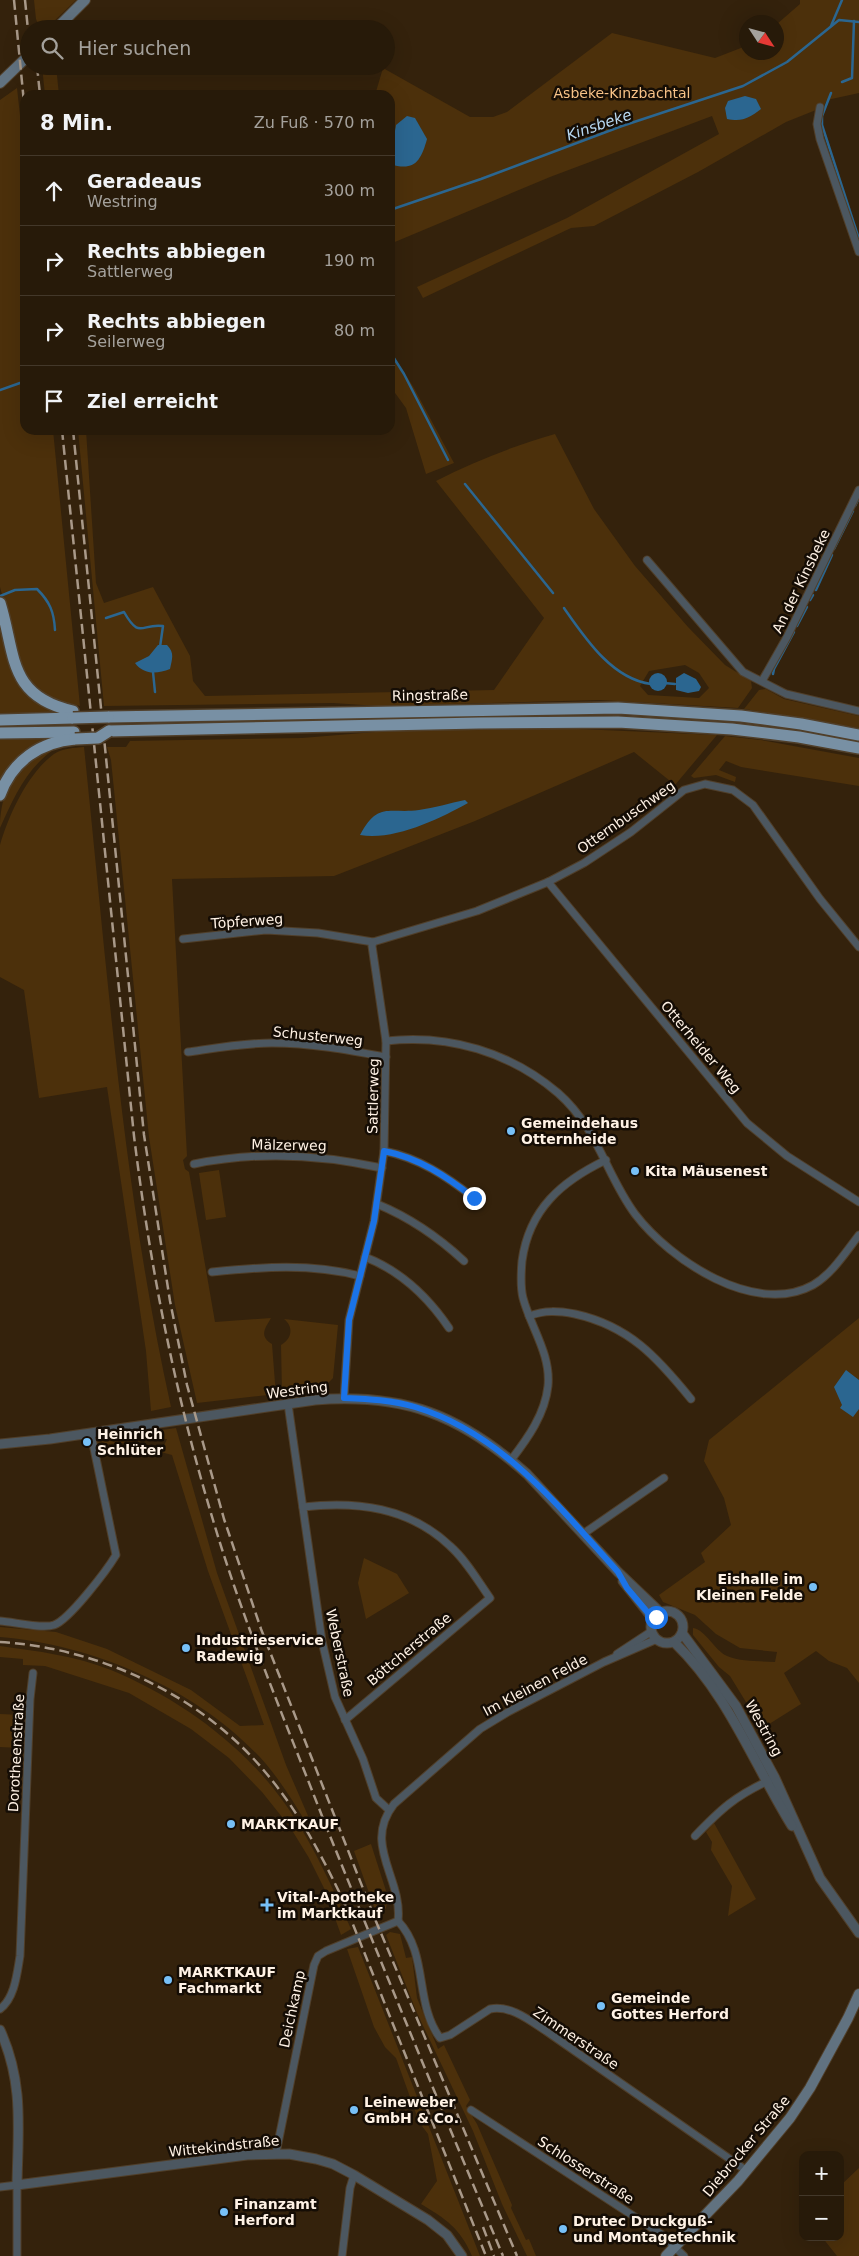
<!DOCTYPE html>
<html lang="de">
<meta charset="utf-8">
<style>
:root{--surface:#271a09;--page:#332717;--text:#f1f3f6;--muted:#a4a19c;--line:#43382a}
body{margin:0;font-family:"DejaVu Sans",sans-serif;background:var(--page);color:var(--text)}
.controls{position:absolute;right:15px;bottom:15px;display:grid;overflow:hidden;border-radius:10px;box-shadow:0 5px 20px #0002}
.controls button{width:45px;height:45px;display:grid;place-items:center;padding:0;border:0;border-bottom:1px solid var(--line);background:var(--surface);color:var(--text);font:25px sans-serif}
.compass{position:absolute;left:739px;top:15px;width:45px;height:45px;border-radius:50%;background:var(--surface);box-shadow:0 5px 20px #0002;rotate:126deg}
.stop{position:absolute;width:15px;height:15px;margin:-11px;border:4px solid #1a73e8;border-radius:50%;background:#fff}
.stop.end{background:#1a73e8;border-color:#fff;box-shadow:0 1px 5px #0008}
.list{margin:0;padding:0;list-style:none}
h2{display:flex;justify-content:space-between;align-items:center;height:65px;margin:0;padding:0 20px;font-size:21px}
h2 small{font-size:16px;font-weight:400;color:var(--muted)}
.list li{display:grid;grid-template-columns:32px 1fr auto;gap:15px;align-items:center;box-sizing:border-box;height:70px;padding:0 20px;border-top:1px solid var(--line)}
.list b{display:block;font-size:19px;white-space:nowrap}
.list p{margin:0;font-size:16px;white-space:nowrap;color:var(--muted)}
.list em{font-size:16px;font-style:normal;color:var(--muted)}
.icon{flex:none;width:28px;height:28px;fill:none;stroke:currentColor;stroke-width:2;stroke-linecap:round;stroke-linejoin:round}
.map{position:relative;flex:none;width:859px;height:2256px;overflow:hidden}
.search{position:absolute;background:var(--surface);box-shadow:0 5px 20px #0002;left:20px;top:20px;width:375px;height:55px;display:flex;align-items:center;gap:12px;box-sizing:border-box;padding:0 18px;border-radius:28px;color:var(--muted);font-size:19px}
.panel{position:absolute;background:var(--surface);box-shadow:0 5px 20px #0002;left:20px;top:90px;width:375px;height:345px;border-radius:15px}
.map>svg:first-child{display:block}
.green{fill:#4c300b;fill-rule:evenodd}
.water{fill:#2b6690}
.lines{fill:none;stroke-linecap:round;stroke-linejoin:round}
.stream{stroke:#2b6690;stroke-width:2.5}
.minor-casing{stroke:#503f2a;stroke-width:9}
.tertiary-casing{stroke:#503f2a;stroke-width:11}
.secondary-casing{stroke:#503f2a;stroke-width:12}
.trunk-casing{stroke:#503f2a;stroke-width:14}
.minor{stroke:#4c5760;stroke-width:7}
.tertiary{stroke:#4c5760;stroke-width:9}
.secondary{stroke:#617280;stroke-width:10}
.trunk{stroke:#7890a4;stroke-width:11}
.rail{stroke:#a99989;stroke-width:2.5;stroke-dasharray:10 5;stroke-linecap:butt}
.trunk-bridge-casing{stroke:#503f2a;stroke-width:14;stroke-linecap:butt}
.trunk-bridge{stroke:#7890a4;stroke-width:11}
.route{stroke:#1a73e8;stroke-width:6}
.poi-dot{fill:#77c0f7;stroke:#150d05;stroke-width:2}
.labels{text-anchor:middle;dominant-baseline:central;stroke-width:5;stroke-linejoin:round;paint-order:stroke}
.park-label{font-size:14px;fill:#f7c287;stroke:#150d05}
.street-label{font-size:14px;fill:#fff2e5;stroke:#150d05}
.poi-label{font-size:14px;font-weight:bold;fill:#fff2e5;stroke:#150d05;text-anchor:start}
.water-label{font-size:15px;font-style:italic;fill:#b9d9f2;stroke:#150d05}
</style>
<div class="map">
<svg width="859" height="2256" viewBox="0 0 859 2256">
<rect width="100%" height="100%" fill="#34220c"/>
<g class="green">
<polygon points="34,0 76,0 49,26 46,22 40,29 36,19"/>
<polygon points="800,0 859,0 859,93 827,100 824,106 826,109 816,110 786,122 698,172 594,226 571,228 423,298 417,287 567,218 719,134 712,116 550,177 390,244 390,95 375,95 383,68 470,117 493,117 507,112 612,33 715,58 746,46 746,52 776,52 777,24 800,4"/>
<polygon points="42,66 56,66 59,95 45,95"/>
<polygon points="17,88 25,161 25,430 53,430 80,706 52,699 30,681 21,667 0,587 0,100"/>
<polygon points="390,350 414,388 454,463 426,474 406,408 390,386"/>
<path d="M 78,430 L 86,430 L 96,583 L 104,603 L 153,587 L 190,656 L 193,681 L 205,696 L 494,690 L 544,618 L 436,481 C 474,461 514,446 555,434 L 594,509 L 635,566 L 688,627 L 725,665 L 751,681 L 752,688 L 738,708 L 599,700 L 378,706 L 333,703 L 104,706 ZM 685,665 L 699,673 L 709,688 L 699,698 L 648,695 L 640,686 L 649,671 Z"/>
<path d="M 0,625 C 9,678 14,687 61,713 L 0,714 Z"/>
<polygon points="766,689 784,699 859,716 859,728 744,709 759,690"/>
<path d="M 533,727 L 717,735 L 675,785 L 634,752 L 475,821 L 334,876 L 172,879 L 187,1156 L 183,1160 L 185,1169 L 189,1172 L 215,1322 L 271,1318 C 266,1327 258,1336 272,1344 L 276,1396 L 268,1395 L 197,1403 L 175,1305 L 149,1137 L 111,760 L 107,747 L 126,747 L 130,741 L 302,738 L 387,731 Z"/>
<polygon points="725,736 761,740 859,758 859,786 741,767 726,761 719,770 736,777 735,782 716,775 694,778 691,776"/>
<polygon points="55,737 0,784 0,739"/>
<path d="M 84,747 C 107,968 123,1190 171,1407 L 151,1411 L 146,1351 L 107,1087 L 39,1098 L 24,990 L 0,977 L 0,845 C 9,814 28,773 54,754 C 63,748 74,748 84,747 Z"/>
<path d="M 56,748 C 27,767 14,797 0,828 C 0,788 18,761 56,748 Z"/>
<polygon points="219,1170 226,1217 206,1220 199,1173"/>
<path d="M 859,1318 L 859,1683 L 847,1668 L 829,1661 L 816,1651 L 784,1673 L 801,1704 L 758,1731 L 749,1707 L 730,1676 L 719,1667 L 693,1635 L 693,1628 C 706,1630 714,1650 727,1656 C 741,1662 760,1661 775,1662 L 777,1652 L 740,1648 L 716,1634 L 695,1615 L 663,1602 L 659,1595 L 705,1562 L 701,1553 L 731,1525 L 724,1498 L 704,1461 L 709,1440 Z"/>
<path d="M 284,1319 L 338,1325 L 333,1378 L 327,1384 L 282,1393 L 281,1345 C 292,1339 294,1327 284,1319 Z"/>
<path d="M 176,1428 L 217,1573 L 286,1765 L 312,1825 L 307,1824 C 294,1803 282,1783 266,1764 C 202,1691 96,1645 0,1637 L 0,1627 L 56,1632 L 107,1649 L 191,1690 L 240,1726 L 264,1725 L 208,1571 L 172,1455 L 161,1452 L 167,1439 L 86,1446 L 85,1441 Z"/>
<polygon points="364,1558 397,1574 409,1593 366,1619 358,1583"/>
<path d="M 0,1646 C 37,1651 76,1656 111,1670 C 181,1699 248,1748 290,1811 C 315,1848 333,1889 351,1929 L 341,1935 L 325,1890 L 309,1858 L 290,1827 L 262,1792 L 229,1758 L 191,1729 L 129,1693 L 45,1666 L 23,1665 L 23,1659 L 0,1657 Z"/>
<polygon points="0,1714 22,1715 21,1748 0,1747"/>
<polygon points="714,1823 756,1899 728,1916 732,1886 711,1850 712,1842 706,1832"/>
<polygon points="371,1844 388,1897 386,1908 378,1918 354,1851"/>
<polygon points="390,1932 400,1934 406,1958 412,1957 417,1998 438,2049 444,2045 470,2100 466,2106 477,2124 512,2205 511,2208 526,2240 529,2239 536,2256 527,2256 502,2204 473,2131 417,2013 386,1935"/>
<path d="M 358,1947 L 480,2256 L 472,2256 C 460,2228 446,2219 421,2204 L 437,2181 L 428,2134 L 419,2122 L 396,2058 L 385,2047 L 374,2027 L 347,1949 Z"/>
<polygon points="859,2168 859,2256 837,2256 822,2237 840,2237 840,2186"/>
</g>
<g class="water">
<path d="M 745,96 L 756,99 L 761,109 C 749,118 743,122 727,119 L 725,108 L 728,101 Z"/>
<path d="M 407,116 L 415,118 L 427,139 C 421,161 414,172 390,164 L 390,160 L 396,125 Z"/>
<path d="M 158,645 L 167,645 C 175,653 172,659 170,669 C 157,674 144,675 135,663 L 149,656 Z"/>
<polygon points="684,673 696,679 701,687 699,691 688,693 676,690 676,678"/>
<circle cx="658" cy="682" r="9"/>
<path d="M 465,800 L 468,803 C 439,819 394,841 360,835 C 378,801 389,814 419,810 C 434,808 450,803 465,800 Z"/>
<polygon points="846,1370 859,1380 859,1409 853,1417 840,1408 842,1405 834,1387"/>
</g>
<g class="lines">
<g class="stream">
<polyline points="831,26 842,0"/>
<polyline points="842,82 852,78 854,21"/>
<polyline points="831,93 822,116 822,125 859,239"/>
<polyline points="390,210 481,179 622,126 743,86 787,62 839,20 859,22"/>
<polyline points="390,352 404,374 448,460"/>
<polyline points="0,390 20,383"/>
<polyline points="465,484 553,593"/>
<polyline points="855,506 859,498"/>
<polyline points="834,549 853,511"/>
<polyline points="816,590 832,555"/>
<path d="M 0,596 L 15,590 L 37,589 C 50,602 54,612 55,630"/>
<polyline points="810,600 813,595"/>
<path d="M 564,608 C 585,638 612,679 651,684"/>
<path d="M 106,618 L 124,612 C 140,640 141,623 163,626 L 160,647"/>
<polyline points="797,626 807,607"/>
<polyline points="153,672 155,692"/>
<polyline points="773,674 774,669 794,632"/>
<polyline points="664,683 675,684"/>
</g>
<g class="minor-casing">
<g id="minor">
<polyline points="820,107 817,124 820,139 859,252"/>
<polyline points="647,560 743,672 786,694 859,711"/>
<polyline points="762,681 787,637 859,490"/>
<polyline points="548,882 747,1123 787,1156 859,1202"/>
<polyline points="183,939 266,930 318,933 373,942 477,911 548,882 584,863 631,832 684,790 705,784 733,790 753,805 820,899 859,947"/>
<path d="M 386,1041 C 449,1034 510,1052 558,1093 C 598,1128 606,1175 635,1214 C 670,1260 755,1317 813,1285 C 832,1274 845,1253 859,1235"/>
<path d="M 188,1052 C 216,1048 244,1043 272,1043 C 310,1043 348,1050 386,1057"/>
<path d="M 384,1151 C 419,1158 446,1176 474,1198"/>
<path d="M 194,1164 C 258,1151 319,1154 382,1168"/>
<path d="M 377,1204 C 411,1218 437,1236 464,1261"/>
<path d="M 365,1257 C 401,1271 428,1297 449,1328"/>
<path d="M 212,1272 C 262,1267 311,1263 360,1276"/>
<path d="M 529,1316 C 545,1310 558,1311 575,1314 C 629,1326 657,1357 691,1399"/>
<polyline points="344,1398 349,1320 374,1221 384,1151 386,1041 372,946 373,942"/>
<polyline points="288,1404 322,1641 335,1697 363,1759 376,1798 389,1810"/>
<path d="M 511,1460 C 528,1438 545,1414 548,1386 C 551,1354 531,1328 523,1298 C 520,1286 521,1273 522,1261 C 529,1209 562,1181 606,1160"/>
<path d="M 303,1507 C 357,1501 409,1507 450,1546 C 466,1560 478,1581 490,1598 L 345,1720"/>
<polyline points="583,1534 664,1478"/>
<path d="M 0,1621 C 14,1622 42,1629 54,1625 C 69,1620 107,1570 116,1555 L 91,1434"/>
<polyline points="617,1654 652,1631"/>
<path d="M 695,1836 C 721,1809 735,1796 770,1780"/>
<path d="M 398,1921 C 429,1954 414,2003 440,2038 L 450,2035 L 490,2009 C 511,2005 529,2020 546,2031 L 747,2171"/>
<path d="M 398,1921 C 403,1878 362,1845 394,1804 L 480,1729 L 508,1712 L 604,1662 L 657,1639"/>
<path d="M 0,2009 C 15,1998 17,1973 20,1956 L 30,1699 L 33,1673"/>
<polyline points="471,2110 661,2234 684,2256"/>
<polyline points="276,2153 314,1965 318,1956 326,1951 398,1921"/>
<polyline points="0,2187 17,2185 17,2256"/>
<polyline points="342,2256 350,2188 354,2175"/>
</g>
</g>
<g class="tertiary-casing">
<g id="tertiary">
<path d="M 0,1444 L 50,1439 L 315,1400 C 405,1393 460,1415 527,1474 L 618,1572 L 661,1613"/>
<polyline points="623,1581 654,1620"/>
<circle cx="667" cy="1627" r="16"/>
<polyline points="682,1633 736,1706 775,1778 820,1878 859,1933"/>
<path d="M 674,1642 C 729,1695 753,1763 792,1826"/>
<path d="M 0,2030 C 24,2083 18,2128 17,2185 L 247,2155 L 289,2154 L 316,2159 L 333,2164 L 354,2175 L 428,2220 L 447,2235 L 462,2256"/>
</g>
</g>
<g class="secondary-casing">
<g id="secondary">
<polyline points="56,29 85,0"/>
<polyline points="0,83 29,55"/>
<polyline points="666,2256 738,2181 790,2118 810,2088 848,2018 859,1994"/>
</g>
</g>
<g class="trunk-casing">
<g id="trunk">
<path d="M 0,603 C 16,654 7,696 73,711"/>
<polyline points="108,717 618,708 741,716 801,724 859,735"/>
<polyline points="0,720 73,718"/>
<polyline points="109,731 479,723 618,722 732,729 799,737 859,748"/>
<polyline points="0,733 74,732"/>
<path d="M 0,795 C 12,761 40,742 75,739"/>
</g>
</g>
<use href="#minor" class="minor"/>
<use href="#tertiary" class="tertiary"/>
<use href="#secondary" class="secondary"/>
<use href="#trunk" class="trunk"/>
<g class="rail">
<polyline points="14,0 25,113"/>
<polyline points="25,0 29,40"/>
<polyline points="37,66 40,95"/>
<path d="M 62,430 L 134,1136 C 150,1266 175,1394 213,1520 C 243,1621 284,1718 322,1816 C 381,1963 442,2110 503,2256"/>
<polyline points="73,430 144,1135 170,1301 187,1385 224,1519 261,1629 375,1919 517,2256"/>
<path d="M 0,1642 C 99,1648 202,1695 266,1773 C 299,1812 322,1856 344,1902 L 486,2256"/>
<polyline points="483,2227 494,2256"/>
</g>
<g class="trunk-bridge-casing">
<g id="trunk-bridge">
<polyline points="73,718 108,717"/>
<polyline points="75,739 98,738 109,731"/>
</g>
</g>
<use href="#trunk-bridge" class="trunk-bridge"/>
</g>
<g class="lines">
<path class="route" d="M 474,1198 C 446,1176 419,1158 384,1151 L 374,1221 L 349,1320 L 344,1398 C 368,1399 392,1400 415,1407 C 502,1433 559,1507 618,1572 L 627,1588 L 654,1620 L 656,1617"/>
</g>
<g class="poi-dot">
<circle cx="511" cy="1131" r="5"/>
<circle cx="635" cy="1171" r="5"/>
<circle cx="87" cy="1442" r="5"/>
<circle cx="813" cy="1587" r="5"/>
<circle cx="186" cy="1648" r="5"/>
<circle cx="231" cy="1824" r="5"/>
<path d="M264.5 1897.5h5v5h5v5h-5v5h-5v-5h-5v-5h5z"/>
<circle cx="168" cy="1980" r="5"/>
<circle cx="601" cy="2006" r="5"/>
<circle cx="354" cy="2110" r="5"/>
<circle cx="224" cy="2212" r="5"/>
<circle cx="563" cy="2229" r="5"/>
</g>
<g class="labels">
<g class="park-label">
<text x="622" y="93">Asbeke-Kinzbachtal</text>
</g>
<g class="street-label">
<text transform="translate(801 581) rotate(-64)">An der Kinsbeke</text>
<text transform="translate(430 695) rotate(-1)">Ringstraße</text>
<text transform="translate(626 817) rotate(-35)">Otternbuschweg</text>
<text transform="translate(247 921) rotate(-4)">Töpferweg</text>
<text transform="translate(318 1036) rotate(6)">Schusterweg</text>
<text transform="translate(701 1047) rotate(50)">Otterheider Weg</text>
<text transform="translate(373 1096) rotate(-89)">Sattlerweg</text>
<text transform="translate(289 1145) rotate(1)">Mälzerweg</text>
<text transform="translate(297 1390) rotate(-7)">Westring</text>
<text transform="translate(409 1649) rotate(-40)">Böttcherstraße</text>
<text transform="translate(340 1653) rotate(78)">Weberstraße</text>
<text transform="translate(535 1685) rotate(-28)">Im Kleinen Felde</text>
<text transform="translate(764 1728) rotate(61)">Westring</text>
<text transform="translate(16 1753) rotate(-87)">Dorotheenstraße</text>
<text transform="translate(292 2009) rotate(-78)">Deichkamp</text>
<text transform="translate(576 2038) rotate(34)">Zimmerstraße</text>
<text transform="translate(224 2146) rotate(-6)">Wittekindstraße</text>
<text transform="translate(746 2146) rotate(-50)">Diebrocker Straße</text>
<text transform="translate(586 2170) rotate(33)">Schlosserstraße</text>
</g>
<g class="poi-label">
<text x="521" y="1123">Gemeindehaus<tspan x="521" dy="16">Otternheide</tspan></text>
<text x="645" y="1171">Kita Mäusenest</text>
<text x="97" y="1434">Heinrich<tspan x="97" dy="16">Schlüter</tspan></text>
<text x="803" y="1579" text-anchor="end">Eishalle im<tspan x="803" dy="16">Kleinen Felde</tspan></text>
<text x="196" y="1640">Industrieservice<tspan x="196" dy="16">Radewig</tspan></text>
<text x="241" y="1824">MARKTKAUF</text>
<text x="277" y="1897">Vital-Apotheke<tspan x="277" dy="16">im Marktkauf</tspan></text>
<text x="178" y="1972">MARKTKAUF<tspan x="178" dy="16">Fachmarkt</tspan></text>
<text x="611" y="1998">Gemeinde<tspan x="611" dy="16">Gottes Herford</tspan></text>
<text x="364" y="2102">Leineweber<tspan x="364" dy="16">GmbH &amp; Co.</tspan></text>
<text x="234" y="2204">Finanzamt<tspan x="234" dy="16">Herford</tspan></text>
<text x="573" y="2221">Drutec Druckguß-<tspan x="573" dy="16">und Montagetechnik</tspan></text>
</g>
<g class="water-label">
<text transform="translate(599 125) rotate(-19)">Kinsbeke</text>
</g>
</g>
</svg>
<div class="controls">
<button>+</button>
<button>−</button>
</div>
<svg class="compass" viewBox="-18 -18 36 36"><path d="M0-13l5 13h-10z" fill="#e53935"/><path d="M0 13l5-13h-10z" fill="#a4a19c"/></svg>
<div class="stop" style="left:656px;top:1617px"></div>
<div class="stop end" style="left:474px;top:1198px"></div>
<div class="search"><svg class="icon" aria-label="search" viewBox="0 0 24 24"><circle cx="10" cy="10" r="6"/><path d="M15 15l6 6"/></svg>Hier suchen</div>
<section class="panel">
<h2>8 Min.<small>Zu Fuß · 570 m</small></h2>
<ul class="list">
<li><svg class="icon" aria-label="ahead" viewBox="0 0 24 24"><path d="M12 20V5M6 11l6-6 6 6"/></svg><div><b>Geradeaus</b><p>Westring</p></div><em>300 m</em></li>
<li><svg class="icon" aria-label="right" viewBox="0 0 24 24"><path d="M7 20v-9h11M14 6l5 5-5 5"/></svg><div><b>Rechts abbiegen</b><p>Sattlerweg</p></div><em>190 m</em></li>
<li><svg class="icon" aria-label="right" viewBox="0 0 24 24"><path d="M7 20v-9h11M14 6l5 5-5 5"/></svg><div><b>Rechts abbiegen</b><p>Seilerweg</p></div><em>80 m</em></li>
<li><svg class="icon" aria-label="arrive" viewBox="0 0 24 24"><path d="M6 21V4h12l-3 4 3 4H6"/></svg><div><b>Ziel erreicht</b></div></li>
</ul>
</section>
</div>
